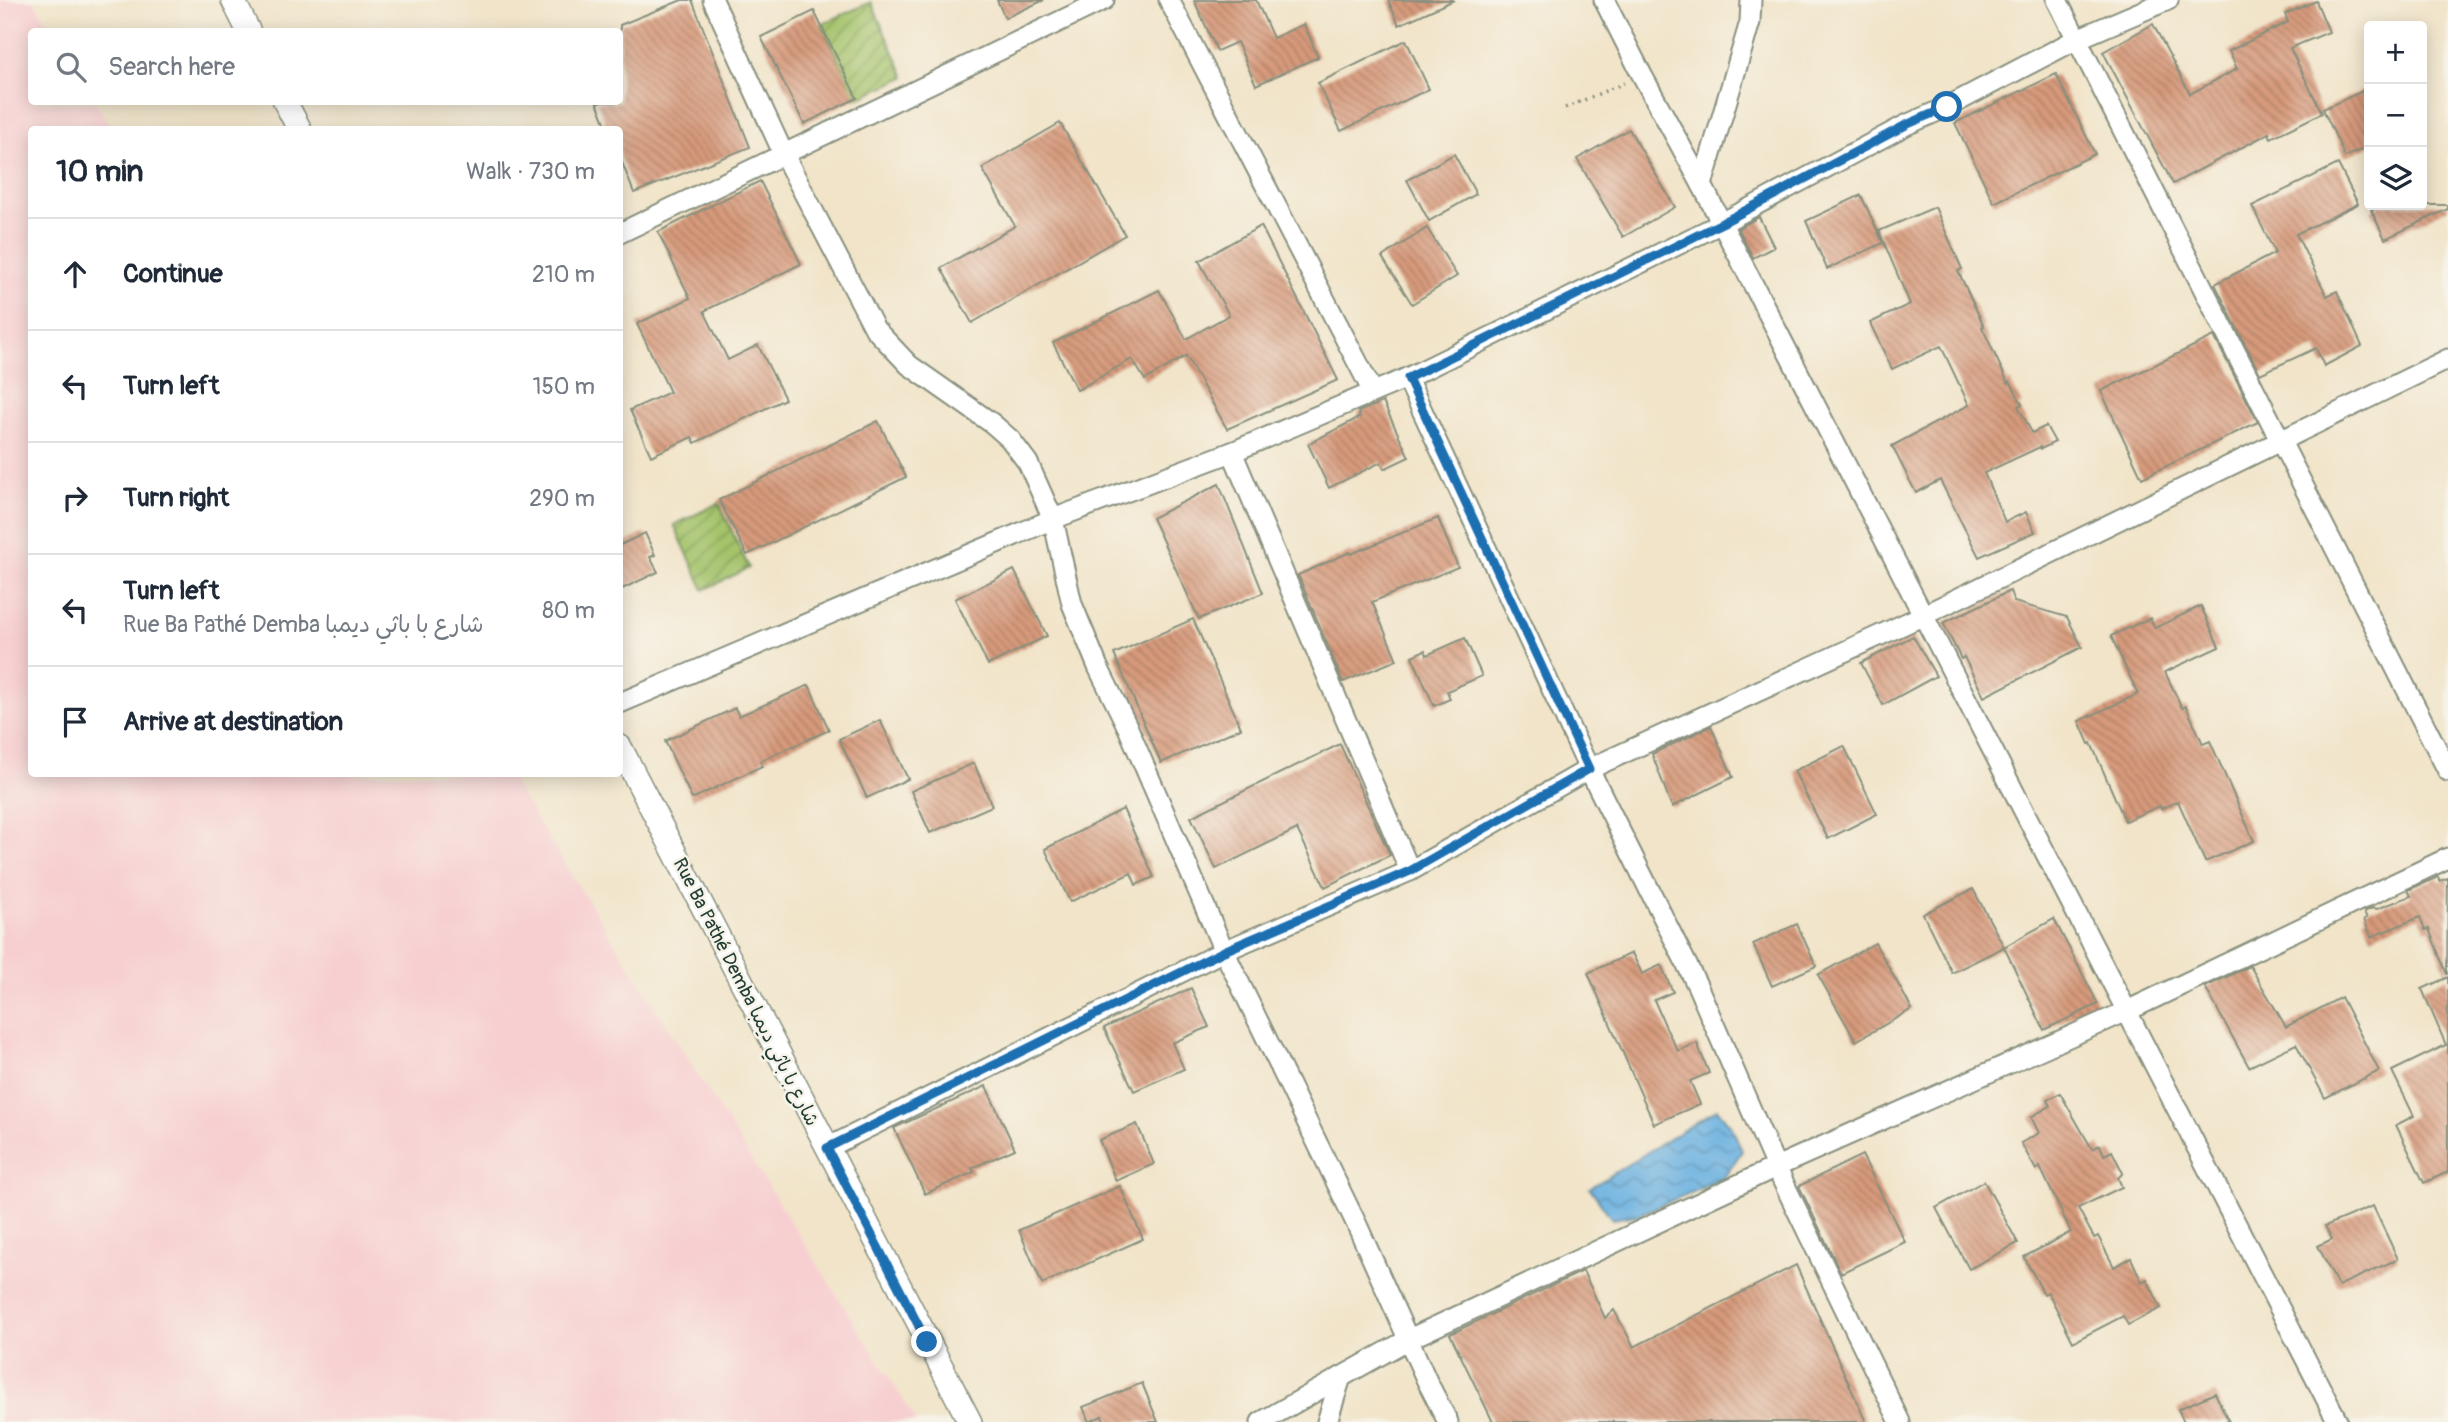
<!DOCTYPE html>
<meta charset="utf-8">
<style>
:root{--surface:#fff;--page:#f2f2f3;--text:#1f2937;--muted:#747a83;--line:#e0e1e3}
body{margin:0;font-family:Pangolin,"Playpen Sans Arabic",sans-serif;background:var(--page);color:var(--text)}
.controls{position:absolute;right:21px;top:21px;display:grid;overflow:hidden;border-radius:7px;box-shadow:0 4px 18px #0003}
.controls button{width:63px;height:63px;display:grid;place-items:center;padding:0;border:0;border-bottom:2px solid var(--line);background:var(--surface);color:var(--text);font:35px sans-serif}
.stop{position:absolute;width:21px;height:21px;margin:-16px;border:5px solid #1f6fb2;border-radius:50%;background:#fff}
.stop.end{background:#1f6fb2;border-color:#fff;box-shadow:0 2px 7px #0008}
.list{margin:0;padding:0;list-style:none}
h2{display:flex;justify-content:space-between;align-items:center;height:91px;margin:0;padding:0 28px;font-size:30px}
h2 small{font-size:23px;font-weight:400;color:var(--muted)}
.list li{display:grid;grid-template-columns:46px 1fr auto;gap:21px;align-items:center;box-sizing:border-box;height:112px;padding:0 28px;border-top:2px solid var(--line)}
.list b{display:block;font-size:26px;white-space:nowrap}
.list p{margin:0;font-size:23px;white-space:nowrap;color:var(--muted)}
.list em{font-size:23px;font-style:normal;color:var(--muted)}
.icon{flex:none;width:38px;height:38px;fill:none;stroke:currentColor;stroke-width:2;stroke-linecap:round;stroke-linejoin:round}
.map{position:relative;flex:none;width:2448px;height:1422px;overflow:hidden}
.search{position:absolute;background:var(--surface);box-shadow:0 4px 18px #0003;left:28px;top:28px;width:595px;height:77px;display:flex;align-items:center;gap:18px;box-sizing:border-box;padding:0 24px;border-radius:7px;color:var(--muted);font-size:26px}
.panel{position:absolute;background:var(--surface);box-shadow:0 4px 18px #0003;left:28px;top:126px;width:595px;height:651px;border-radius:7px}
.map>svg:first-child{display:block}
.built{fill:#f7cfd1}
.garden{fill:url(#garden-furrows);stroke:#62804f;stroke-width:2}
.water{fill:url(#water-waves);stroke:#44768a;stroke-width:2}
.building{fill:url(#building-back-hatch)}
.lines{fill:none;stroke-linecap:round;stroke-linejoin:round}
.minor-casing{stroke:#88907e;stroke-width:23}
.tertiary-casing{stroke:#88907e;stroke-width:26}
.path{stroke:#88907e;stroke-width:3.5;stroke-dasharray:2 5;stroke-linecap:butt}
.minor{stroke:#fff;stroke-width:19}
.tertiary{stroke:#fff;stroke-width:23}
.route{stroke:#1f6fb2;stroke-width:9}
.labels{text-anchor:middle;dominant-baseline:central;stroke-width:5;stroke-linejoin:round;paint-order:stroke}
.street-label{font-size:19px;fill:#1f3d34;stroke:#f7f3e8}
</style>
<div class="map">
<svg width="2448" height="1422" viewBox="0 0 2448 1422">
<defs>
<pattern id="garden-furrows" width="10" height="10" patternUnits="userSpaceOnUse" patternTransform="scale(1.75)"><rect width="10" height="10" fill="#a4c36a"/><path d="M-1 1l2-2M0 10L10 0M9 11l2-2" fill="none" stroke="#85a058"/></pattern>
<pattern id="water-waves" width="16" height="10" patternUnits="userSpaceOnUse" patternTransform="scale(1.75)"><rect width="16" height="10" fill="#69b0e0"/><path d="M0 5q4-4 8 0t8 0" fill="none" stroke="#5690b6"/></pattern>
<pattern id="building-back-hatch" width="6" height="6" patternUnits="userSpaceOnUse" patternTransform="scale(1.75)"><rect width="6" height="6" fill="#d79a7b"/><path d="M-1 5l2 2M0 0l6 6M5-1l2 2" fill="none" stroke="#ae7f66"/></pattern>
</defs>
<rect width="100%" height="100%" fill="#f7f3e8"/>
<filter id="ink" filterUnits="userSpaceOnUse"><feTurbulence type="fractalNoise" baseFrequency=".0143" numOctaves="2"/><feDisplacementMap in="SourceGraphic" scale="14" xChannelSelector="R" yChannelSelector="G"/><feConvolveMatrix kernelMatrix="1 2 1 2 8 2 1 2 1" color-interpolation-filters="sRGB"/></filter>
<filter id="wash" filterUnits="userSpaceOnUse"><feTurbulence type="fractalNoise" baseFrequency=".00686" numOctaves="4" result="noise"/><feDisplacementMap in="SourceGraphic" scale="28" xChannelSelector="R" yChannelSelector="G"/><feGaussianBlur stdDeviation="1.57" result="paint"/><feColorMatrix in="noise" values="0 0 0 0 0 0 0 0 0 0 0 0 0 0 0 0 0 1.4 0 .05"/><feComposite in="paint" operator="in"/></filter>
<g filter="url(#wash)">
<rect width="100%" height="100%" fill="#f1e4c9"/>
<polygon class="built" points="0,0 33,0 52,31 32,32 32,102 95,102 112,129 32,130 32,774 508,774 917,1422 0,1422"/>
<g class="garden">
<polygon points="871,2 905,77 856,99 822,24"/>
<polygon points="719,503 749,568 704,590 674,525"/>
</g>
<polygon class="water" points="1717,1109 1732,1127 1742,1151 1723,1179 1638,1215 1612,1219 1590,1188"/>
<g id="blocks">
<g class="building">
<polygon points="682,0 692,0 750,147 634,193 620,157 620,130 608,130 597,102 620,102 620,25"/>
<polygon points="997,0 1044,0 1005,18"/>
<polygon points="1194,0 1256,0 1273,38 1304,24 1318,57 1256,85 1237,42 1217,51"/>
<polygon points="1388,0 1454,0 1399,25"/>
<polygon points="2316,1 2329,32 2290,48 2322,113 2271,138 2269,133 2173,184 2103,52 2153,24 2190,94 2237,69 2229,51 2288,22 2285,14"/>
<polygon points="814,11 857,98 804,124 761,37"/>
<polygon points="1406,40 1429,89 1341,131 1318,83"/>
<polygon points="2056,74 2095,154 1994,203 1955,123"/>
<polygon points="2369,88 2369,146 2345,157 2323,109"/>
<polygon points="1060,123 1125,235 972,323 941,268 1015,226 982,168"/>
<polygon points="1629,129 1675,207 1623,237 1577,159"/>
<polygon points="1454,154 1476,194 1429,221 1407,180"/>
<polygon points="2338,164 2358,204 2296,234 2327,296 2337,291 2362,346 2324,366 2316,348 2260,374 2215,284 2275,253 2252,206"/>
<polygon points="760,181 801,264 704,311 728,360 758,345 785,399 695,443 692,437 651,456 630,410 670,392 637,324 690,298 658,232"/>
<polygon points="1861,195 1883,243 1827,269 1806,221"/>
<polygon points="2381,205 2448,205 2448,209 2385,239 2371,210"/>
<polygon points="1935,207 1962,269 1958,271 1984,326 1982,327 2008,383 2010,381 2022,404 2018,406 2032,433 2046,426 2055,442 2041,449 2040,447 1984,473 2005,522 2026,512 2035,532 1979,557 1940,480 1916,493 1892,446 1969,405 1941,346 1892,369 1870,323 1910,304 1879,231"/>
<polygon points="1759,217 1774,247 1753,258 1738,228"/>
<polygon points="1261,226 1338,380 1227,429 1186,356 1145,380 1132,359 1077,390 1053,343 1159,290 1186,339 1229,315 1199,261"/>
<polygon points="1427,228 1457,276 1412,304 1382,257"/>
<polygon points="2214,336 2258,422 2142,478 2101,391"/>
<polygon points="1383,402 1409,457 1384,469 1381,462 1329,488 1308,444 1360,417 1358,412"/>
<polygon points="878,421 906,477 747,555 719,500"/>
<polygon points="1219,484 1263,593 1199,619 1152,518"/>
<polygon points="1438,518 1458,567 1372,602 1397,660 1343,682 1298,575 1350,552 1351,554"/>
<polygon points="645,533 655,555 650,557 658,572 620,590 620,545"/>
<polygon points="1014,570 1047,636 988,665 955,599"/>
<polygon points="2010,591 2014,602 2067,617 2082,647 1984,697 1964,657 1961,659 1943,623"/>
<polygon points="2201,606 2219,647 2165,672 2182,708 2186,706 2203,744 2210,741 2254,841 2205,862 2178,801 2161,809 2160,806 2125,821 2091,743 2089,744 2079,721 2138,694 2111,636 2150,618 2155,628"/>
<polygon points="1193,619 1241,728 1161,763 1114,654"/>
<polygon points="1913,636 1936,676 1883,705 1861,663"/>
<polygon points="1465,638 1482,676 1447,691 1450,699 1434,706 1412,656 1425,650 1427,655"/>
<polygon points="809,685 829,730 760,761 762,766 692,799 665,741 735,708 739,716"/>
<polygon points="880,720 908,779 867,798 839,739"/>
<polygon points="1711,726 1733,777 1672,807 1652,754"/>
<polygon points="1340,744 1390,855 1325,887 1297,829 1216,869 1191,817"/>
<polygon points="1844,746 1877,814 1828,839 1794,771"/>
<polygon points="974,763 992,806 930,833 911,791"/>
<polygon points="1123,809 1154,877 1136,885 1131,873 1070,902 1045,849"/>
<polygon points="2438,877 2440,881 2448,878 2447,975 2429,929 2425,930 2420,917 2371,937 2364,919 2367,918 2364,912 2372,908 2377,909 2411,896 2408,890"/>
<polygon points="1973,889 2004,947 1952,973 1923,914"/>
<polygon points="2054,919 2098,1004 2044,1030 2004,947"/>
<polygon points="1797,924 1816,966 1772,986 1753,944"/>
<polygon points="1875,943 1912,1009 1856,1041 1818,975"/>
<polygon points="1632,953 1642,974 1661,965 1673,992 1654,1000 1668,1032 1678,1051 1697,1043 1709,1073 1690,1081 1700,1104 1654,1124 1588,973"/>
<polygon points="2250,966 2286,1027 2341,997 2379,1071 2325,1098 2296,1044 2249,1067 2205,987"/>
<polygon points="2448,977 2448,1172 2424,1183 2396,1125 2414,1116 2392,1071 2446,1045 2422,989"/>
<polygon points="1191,988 1209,1027 1172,1043 1184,1069 1134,1091 1104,1028"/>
<polygon points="986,1086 1015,1149 972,1168 974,1172 925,1194 894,1128"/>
<polygon points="2060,1093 2092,1149 2100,1145 2104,1155 2112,1151 2123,1173 2118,1178 2122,1187 2078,1208 2094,1238 2098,1236 2114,1267 2131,1258 2142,1282 2147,1279 2161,1308 2128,1325 2123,1316 2073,1342 2048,1292 2044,1294 2024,1257 2071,1232 2040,1167 2036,1170 2021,1143 2039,1133 2031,1117 2050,1106 2047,1100"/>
<polygon points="1137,1124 1154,1164 1116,1181 1099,1140"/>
<polygon points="1862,1155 1905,1242 1841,1273 1799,1186"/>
<polygon points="1984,1181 2018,1243 1969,1269 1936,1208"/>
<polygon points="1120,1186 1143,1239 1042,1284 1019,1230"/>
<polygon points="2373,1206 2398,1259 2338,1286 2318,1246 2332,1239 2325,1226"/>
<polygon points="1796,1265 1866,1422 1493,1422 1450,1334 1583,1271 1605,1318 1614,1310 1634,1347"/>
<polygon points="1142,1383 1158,1422 1104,1422 1102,1416 1089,1422 1083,1407"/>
<polygon points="2215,1393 2229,1422 2184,1422 2178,1409"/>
</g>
</g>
</g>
<g filter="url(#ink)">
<use href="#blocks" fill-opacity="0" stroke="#88907e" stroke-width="2"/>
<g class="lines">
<g class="minor-casing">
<g id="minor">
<polyline points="713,0 784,155 875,329 909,365 993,424 1010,439 1028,463 1053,519 1072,604 1098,667 1128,728 1224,951 1357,1225 1427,1381 1448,1422"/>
<polyline points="1169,0 1373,392"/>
<polyline points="1604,0 1642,75 1702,185 2338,1422"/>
<polyline points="2057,0 2448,771"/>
<polyline points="1702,185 1750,22 1751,0"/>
<polyline points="620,233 1104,0"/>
<polyline points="1407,378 1589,769 1697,985 1776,1167 1900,1422"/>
<polyline points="1232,452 1410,871"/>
<polyline points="620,703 1053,519 1232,452 1407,378 1722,223 1906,125 1947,107 2077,39 2168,0"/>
<polyline points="827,1148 1224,951 1410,871 1589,769 1924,615 2448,359"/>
<polyline points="1261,1422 1409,1339 1776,1167 2127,1011 2448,858"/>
<polyline points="1327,1422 1341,1377"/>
</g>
</g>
<g class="tertiary-casing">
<g id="tertiary">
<polyline points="233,0 249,32"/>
<polyline points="285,102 300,130"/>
<polyline points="620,747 970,1422"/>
</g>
</g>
<polyline class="path" points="1565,108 1624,83"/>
<use href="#minor" class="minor"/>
<use href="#tertiary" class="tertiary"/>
</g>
</g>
<g class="lines" filter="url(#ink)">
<polyline class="route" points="927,1342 827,1148 1224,951 1410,871 1589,769 1408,378 1722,223 1906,125 1947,107"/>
</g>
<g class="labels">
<g class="street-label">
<text transform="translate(746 992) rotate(63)">Rue Ba Pathé Demba شارع با باثي ديمبا</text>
</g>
</g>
</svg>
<div class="controls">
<button>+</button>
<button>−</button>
<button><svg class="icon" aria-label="layers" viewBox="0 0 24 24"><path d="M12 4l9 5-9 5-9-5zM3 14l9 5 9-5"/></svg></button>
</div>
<div class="stop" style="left:1947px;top:107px"></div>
<div class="stop end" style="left:927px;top:1342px"></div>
<div class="search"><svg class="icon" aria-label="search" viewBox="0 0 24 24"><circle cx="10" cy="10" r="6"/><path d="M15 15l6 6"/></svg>Search here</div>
<section class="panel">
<h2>10 min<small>Walk · 730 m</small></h2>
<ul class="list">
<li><svg class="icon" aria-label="ahead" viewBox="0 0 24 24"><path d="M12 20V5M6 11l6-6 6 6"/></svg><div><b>Continue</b></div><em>210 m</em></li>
<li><svg class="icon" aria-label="left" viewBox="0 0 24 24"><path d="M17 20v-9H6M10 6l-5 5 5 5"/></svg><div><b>Turn left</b></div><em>150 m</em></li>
<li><svg class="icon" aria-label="right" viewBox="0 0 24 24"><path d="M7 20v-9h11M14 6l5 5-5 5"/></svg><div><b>Turn right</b></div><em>290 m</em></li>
<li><svg class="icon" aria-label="left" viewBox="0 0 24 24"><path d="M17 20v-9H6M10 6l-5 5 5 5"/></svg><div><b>Turn left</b><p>Rue Ba Pathé Demba شارع با باثي ديمبا</p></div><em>80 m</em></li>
<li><svg class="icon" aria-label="arrive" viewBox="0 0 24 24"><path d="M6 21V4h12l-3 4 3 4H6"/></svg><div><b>Arrive at destination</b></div></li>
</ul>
</section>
</div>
